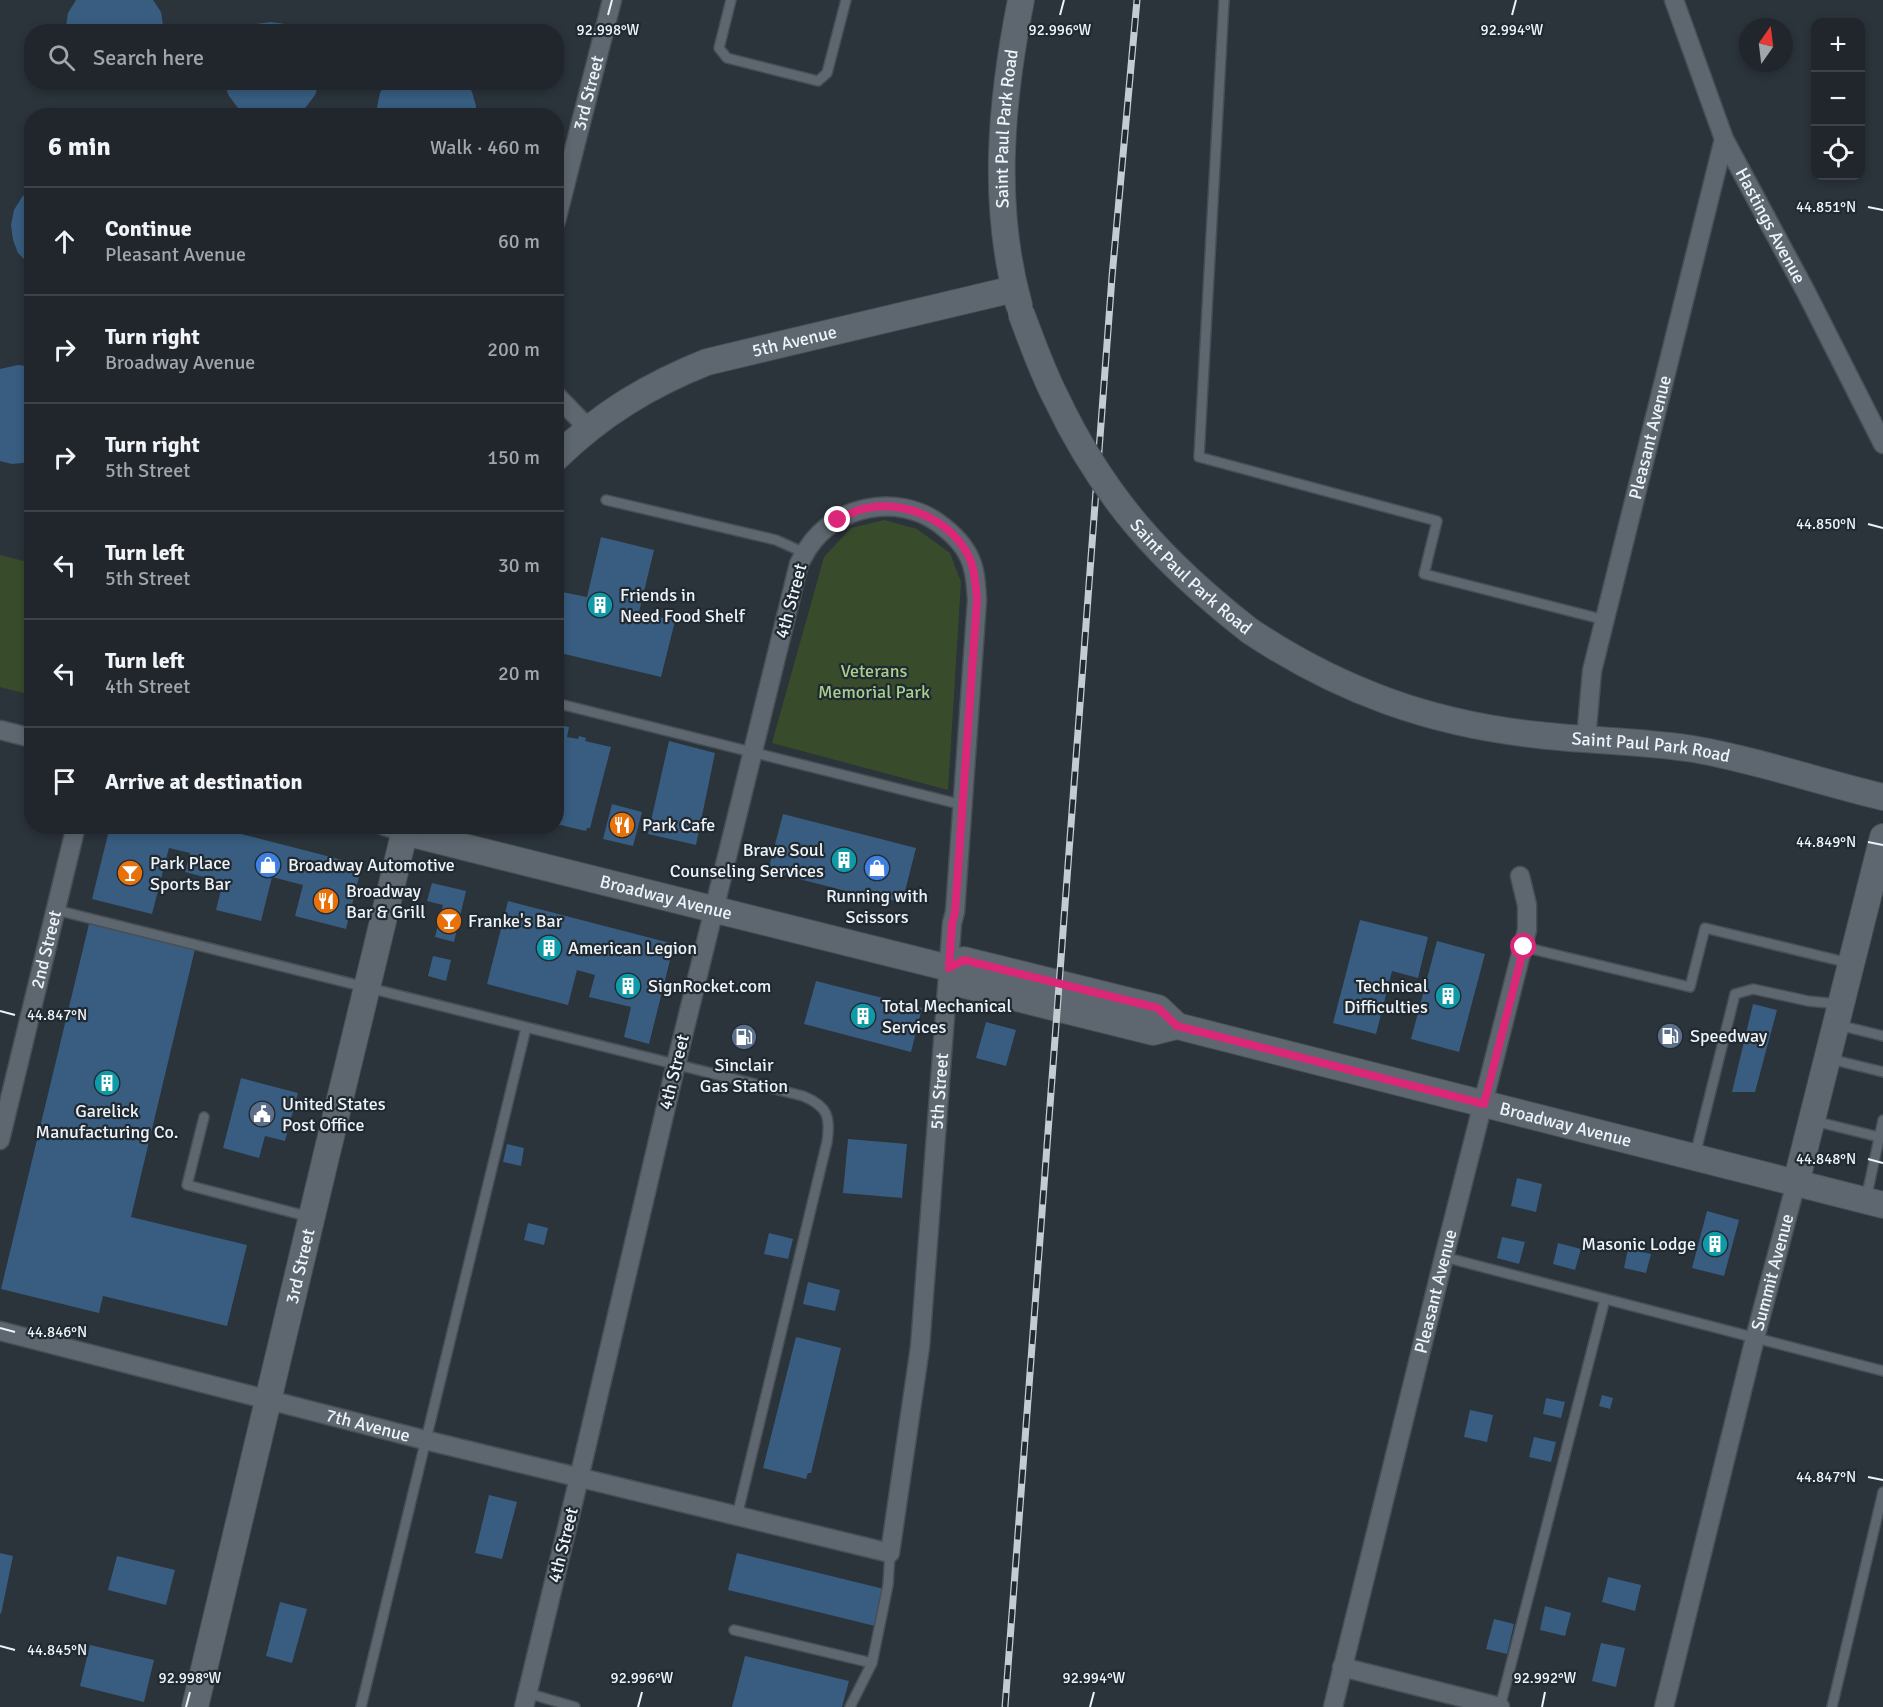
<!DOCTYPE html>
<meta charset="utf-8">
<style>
:root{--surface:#20262c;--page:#2d3238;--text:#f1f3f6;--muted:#a2a5a9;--line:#3d4348}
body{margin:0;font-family:Signika,sans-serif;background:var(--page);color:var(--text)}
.controls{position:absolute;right:18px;top:18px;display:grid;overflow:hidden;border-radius:12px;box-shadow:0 3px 9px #0003}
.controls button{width:54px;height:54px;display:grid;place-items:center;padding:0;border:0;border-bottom:2px solid var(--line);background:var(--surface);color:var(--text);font:30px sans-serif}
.compass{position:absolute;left:1739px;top:18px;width:54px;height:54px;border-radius:50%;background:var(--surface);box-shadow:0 3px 9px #0003;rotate:14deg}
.stop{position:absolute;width:18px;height:18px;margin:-14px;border:4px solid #db2777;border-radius:50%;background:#fff}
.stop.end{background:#db2777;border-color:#fff;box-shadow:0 2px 6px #0008}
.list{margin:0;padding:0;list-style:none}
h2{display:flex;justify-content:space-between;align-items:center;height:78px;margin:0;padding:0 24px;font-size:26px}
h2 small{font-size:20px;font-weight:400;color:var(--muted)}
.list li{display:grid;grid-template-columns:39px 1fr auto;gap:18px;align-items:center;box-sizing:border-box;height:108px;padding:0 24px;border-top:2px solid var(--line)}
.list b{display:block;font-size:22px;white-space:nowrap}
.list p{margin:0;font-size:20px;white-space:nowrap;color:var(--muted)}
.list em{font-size:20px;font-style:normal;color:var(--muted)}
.icon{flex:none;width:33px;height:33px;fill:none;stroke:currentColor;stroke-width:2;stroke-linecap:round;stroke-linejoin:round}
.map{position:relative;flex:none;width:1883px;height:1707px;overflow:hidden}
.search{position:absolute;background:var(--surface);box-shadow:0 3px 9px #0003;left:24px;top:24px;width:540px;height:66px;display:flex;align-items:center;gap:15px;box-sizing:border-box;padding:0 21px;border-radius:24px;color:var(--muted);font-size:22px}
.panel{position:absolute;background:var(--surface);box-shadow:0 3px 9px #0003;left:24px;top:108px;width:540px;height:726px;border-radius:24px}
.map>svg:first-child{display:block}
.green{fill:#384c2b}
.building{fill:#385d80}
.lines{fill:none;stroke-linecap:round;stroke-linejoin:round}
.lane-casing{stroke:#474f55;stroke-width:12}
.street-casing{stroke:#474f55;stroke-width:21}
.secondary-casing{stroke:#474f55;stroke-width:28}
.lane{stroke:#5e6770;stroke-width:9}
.street{stroke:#5e6770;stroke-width:18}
.secondary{stroke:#5e6770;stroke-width:26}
.rail-casing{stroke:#c5ccd1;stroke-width:7}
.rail{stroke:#212931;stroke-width:4.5;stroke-dasharray:14;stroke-linecap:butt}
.secondary-bridge-casing{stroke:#474f55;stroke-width:28;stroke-linecap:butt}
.secondary-bridge{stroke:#5e6770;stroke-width:26}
.route{stroke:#db2777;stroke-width:8}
.ticks{fill:none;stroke:#edf3f8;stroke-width:2}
.labels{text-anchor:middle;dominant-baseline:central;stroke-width:4.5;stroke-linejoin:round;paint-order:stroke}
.street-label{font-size:18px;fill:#edf3f8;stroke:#212931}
.poi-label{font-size:18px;fill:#edf3f8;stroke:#212931;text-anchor:start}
.park-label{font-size:18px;fill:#a7d08d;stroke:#212931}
.ticks-label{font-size:15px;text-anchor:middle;fill:#edf3f8;stroke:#212931;stroke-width:4.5;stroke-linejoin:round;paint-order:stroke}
</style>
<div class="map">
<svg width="1883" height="1707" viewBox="0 0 1883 1707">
<rect width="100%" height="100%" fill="#2b333b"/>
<g class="green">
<polygon points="884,520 917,529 950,553 961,582 948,790 772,743 824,557 851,528"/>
<polygon points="0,555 31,563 31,695 0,687"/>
</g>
<g class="building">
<polygon points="76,0 153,0 161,12 164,32 65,32 68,13"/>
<polygon points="271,22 285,24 302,32 241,32 256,24"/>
<polygon points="223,82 320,82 315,95 306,107 293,116 249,116 238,108 229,96"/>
<polygon points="386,82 467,82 472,92 476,106 475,116 378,116 377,107 380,93"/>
<polygon points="32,188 32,267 18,253 13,240 11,225 14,210 22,197"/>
<polygon points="18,365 32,367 32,462 12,464 0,461 0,369"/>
<polygon points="601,537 654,550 639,612 675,621 661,677 556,652 556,616 562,592 587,597"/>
<polygon points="556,724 569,727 567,737 578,739 579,736 586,738 585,741 611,747 590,828 587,828 586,831 556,824 556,771 559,761 556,760"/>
<polygon points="669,741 715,753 696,845 648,834"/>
<polygon points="612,804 642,812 633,846 603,839"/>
<polygon points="783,814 916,848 902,903 882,897 881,900 768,871"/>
<polygon points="110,826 210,826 362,865 346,929 295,916 303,885 272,877 261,921 216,910 223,882 185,872 190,853 169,848 152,914 92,899"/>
<polygon points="432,883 466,891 454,942 435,937 443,905 427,901"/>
<polygon points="508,901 674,944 649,1044 624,1037 631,1007 589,997 595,975 577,970 568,1005 487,984"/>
<polygon points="1360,920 1428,937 1418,978 1392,971 1376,1034 1333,1023"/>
<polygon points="89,924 195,949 131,1217 247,1245 227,1326 103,1296 99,1313 1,1289"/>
<polygon points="1437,941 1485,954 1459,1052 1411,1039"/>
<polygon points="433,956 451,960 446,981 428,976"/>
<polygon points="816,981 922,1008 911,1052 804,1024"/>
<polygon points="1753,1004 1777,1010 1755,1092 1732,1092"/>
<polygon points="986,1022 1016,1030 1006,1066 976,1058"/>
<polygon points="241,1078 298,1093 285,1141 265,1136 259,1158 223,1148"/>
<polygon points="848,1139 907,1144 902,1198 843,1193"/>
<polygon points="507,1144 524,1148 521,1166 503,1162"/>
<polygon points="1517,1178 1542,1184 1536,1212 1511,1206"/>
<polygon points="1707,1211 1739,1220 1724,1276 1692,1268"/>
<polygon points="528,1223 548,1228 544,1245 524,1240"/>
<polygon points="769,1233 793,1239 788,1259 764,1254"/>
<polygon points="1502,1237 1525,1242 1519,1264 1497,1258"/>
<polygon points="1558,1243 1581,1249 1575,1270 1553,1264"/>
<polygon points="1628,1249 1651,1254 1646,1273 1624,1268"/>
<polygon points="808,1282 840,1290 835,1311 803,1304"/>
<polygon points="796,1337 841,1348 811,1473 808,1473 806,1479 763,1468"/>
<polygon points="1602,1395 1613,1398 1610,1409 1599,1406"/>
<polygon points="1546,1398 1565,1402 1561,1418 1543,1414"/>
<polygon points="1470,1410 1493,1415 1487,1442 1464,1437"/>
<polygon points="1534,1437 1556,1442 1551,1462 1529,1457"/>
<polygon points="489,1495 517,1502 502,1559 475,1553"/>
<polygon points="0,1553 13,1556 1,1614 0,1613"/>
<polygon points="737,1553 884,1589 875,1626 728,1590"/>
<polygon points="117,1556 175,1570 166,1605 108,1590"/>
<polygon points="1608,1577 1641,1585 1635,1611 1602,1602"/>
<polygon points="280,1602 307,1609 292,1663 266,1656"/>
<polygon points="1545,1606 1571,1613 1565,1636 1540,1630"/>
<polygon points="1494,1619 1514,1624 1507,1654 1486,1649"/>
<polygon points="1601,1643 1625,1648 1616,1687 1592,1681"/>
<polygon points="90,1645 154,1660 144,1702 80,1686"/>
<polygon points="745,1656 849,1681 842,1707 732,1707"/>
</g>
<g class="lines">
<g class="lane-casing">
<g id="lane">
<polyline points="731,0 719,48 727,58 818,81 827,73 846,0"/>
<polyline points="1224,0 1199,457 1437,521 1424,574 1605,620"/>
<polyline points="606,500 776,540 805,553"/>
<polyline points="556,703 963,805"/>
<path d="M 56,910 L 803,1096 C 827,1106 831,1116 827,1142 L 737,1516"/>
<polyline points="1524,947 1690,987 1705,928 1849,963"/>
<polyline points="1838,1025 1883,1036"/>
<polyline points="1830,1059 1883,1072"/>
<polyline points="204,1117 187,1185 310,1217"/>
<polyline points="1814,1121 1879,1137"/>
<polyline points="1695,1155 1735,994 1753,989 1808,1001 1838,1004"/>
<polyline points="1866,1199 1883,1120"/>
<polyline points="1444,1257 1883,1371"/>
<polyline points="734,1630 872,1663 888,1585 890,1553"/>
<polyline points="527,1693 575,1707"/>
<polyline points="361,1707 526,1028"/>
<polyline points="850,1707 872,1663"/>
<polyline points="1500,1707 1605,1299"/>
<polyline points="1832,1707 1883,1492"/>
</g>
</g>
<g class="street-casing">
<g id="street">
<path id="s1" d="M 1674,0 L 1724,139 L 1806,292 L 1883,444"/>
<path id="s2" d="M 556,221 L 612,0"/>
<polyline points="556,395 589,429"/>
<polyline points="0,730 32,738"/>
<path id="s3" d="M 1586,739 L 1592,671 L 1724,139"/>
<polyline points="384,826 404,832"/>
<path id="s4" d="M 0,1140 L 76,826"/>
<path id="s5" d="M 0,1331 L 425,1440 L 890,1553 L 920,1347 L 952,923 L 955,912 L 977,600 C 976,587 976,572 970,559 C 964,544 951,532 937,522 C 897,494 836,505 808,548 C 805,553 802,558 799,564 L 676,1064 L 579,1478 L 524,1707"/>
<polyline points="1342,1667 1500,1707"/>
<path id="s6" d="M 1333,1707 L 1444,1257 L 1527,930 L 1527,905 L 1520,876"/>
<path id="s7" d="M 1664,1707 L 1755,1338 L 1796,1183"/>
</g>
</g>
<g class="secondary-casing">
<g id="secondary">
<path id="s8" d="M 1019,305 C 991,205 1001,100 1021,0"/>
<path id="s9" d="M 556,458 C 601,414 649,385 707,362 L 1014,289"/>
<path id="s10" d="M 1250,631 C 1340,691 1432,724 1539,735 C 1590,741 1642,741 1693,749 C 1757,760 1820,782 1883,797"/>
<path id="s11" d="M 404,832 L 949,968 L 960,984 L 1153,1032 L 1177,1026"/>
<path id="s12" d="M 949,968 L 964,960 L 1158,1008 L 1177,1026 L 1883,1205"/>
<polyline points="1796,1183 1883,837"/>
<path id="s13" d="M 195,1707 C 267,1414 333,1119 406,826"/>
</g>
</g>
<use href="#lane" class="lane"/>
<use href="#street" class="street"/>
<use href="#secondary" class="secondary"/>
<g class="rail-casing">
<polyline id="rail" points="1005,1707 1112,277 1137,0"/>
</g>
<use href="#rail" class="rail"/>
<g class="secondary-bridge-casing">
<g id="secondary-bridge">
<path id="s14" d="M 1021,313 C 1032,342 1042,371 1056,398 C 1104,499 1163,563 1250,631"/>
</g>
</g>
<use href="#secondary-bridge" class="secondary-bridge"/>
</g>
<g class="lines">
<path class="route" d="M 838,520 C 845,517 852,512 859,510 C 901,498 951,518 970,559 C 975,571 976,586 977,600 L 955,912 L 952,924 L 949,968 L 964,960 L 1158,1008 L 1177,1026 L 1484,1104 L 1524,947"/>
</g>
<path class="ticks" d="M 608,15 L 612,0M 1060,15 L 1064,0M 1512,15 L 1516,0M 1868,207 L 1883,210M 1868,524 L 1883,528M 1868,842 L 1883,845M 0,1011 L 15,1015M 1868,1159 L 1883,1163M 0,1328 L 15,1332M 1868,1477 L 1883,1480M 0,1646 L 15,1650M 186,1707 L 190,1692M 638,1707 L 642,1692M 1090,1707 L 1094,1692M 1542,1707 L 1545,1692"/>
<defs>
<g id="building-disc" transform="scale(1.35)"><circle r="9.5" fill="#0f9aa8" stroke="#212931"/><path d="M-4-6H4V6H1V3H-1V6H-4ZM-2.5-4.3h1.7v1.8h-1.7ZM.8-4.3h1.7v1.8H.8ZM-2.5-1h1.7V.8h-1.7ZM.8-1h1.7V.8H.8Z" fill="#fff"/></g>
<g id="restaurant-disc" transform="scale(1.35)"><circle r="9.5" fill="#e8710a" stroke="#212931"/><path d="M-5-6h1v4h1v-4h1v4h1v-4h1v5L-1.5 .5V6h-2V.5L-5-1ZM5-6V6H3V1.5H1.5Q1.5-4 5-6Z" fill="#fff"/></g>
<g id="shop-disc" transform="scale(1.35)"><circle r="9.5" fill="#3f7fe0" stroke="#212931"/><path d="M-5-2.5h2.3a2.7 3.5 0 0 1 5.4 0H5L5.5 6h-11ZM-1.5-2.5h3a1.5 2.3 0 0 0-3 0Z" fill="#fff"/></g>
<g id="bar-disc" transform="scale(1.35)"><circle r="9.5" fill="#e8710a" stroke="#212931"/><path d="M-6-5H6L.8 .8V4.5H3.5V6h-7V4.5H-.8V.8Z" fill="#fff"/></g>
<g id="fuel-disc" transform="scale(1.35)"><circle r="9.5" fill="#5c6f8a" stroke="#212931"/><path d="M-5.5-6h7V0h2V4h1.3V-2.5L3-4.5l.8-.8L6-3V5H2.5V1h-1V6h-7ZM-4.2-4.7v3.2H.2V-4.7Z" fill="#fff"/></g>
<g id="civic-disc" transform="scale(1.35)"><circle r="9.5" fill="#5c6f8a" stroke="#212931"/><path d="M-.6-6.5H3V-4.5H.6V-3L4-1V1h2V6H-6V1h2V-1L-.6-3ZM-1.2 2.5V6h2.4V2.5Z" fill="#fff"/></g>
</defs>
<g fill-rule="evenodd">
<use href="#building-disc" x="600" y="605"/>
<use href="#restaurant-disc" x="622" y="825"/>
<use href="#building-disc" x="844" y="860"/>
<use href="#shop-disc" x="268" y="865"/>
<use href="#shop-disc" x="877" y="868"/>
<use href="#bar-disc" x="130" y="873"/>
<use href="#restaurant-disc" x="326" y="901"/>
<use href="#bar-disc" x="449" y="921"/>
<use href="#building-disc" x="549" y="948"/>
<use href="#building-disc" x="628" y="986"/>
<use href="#building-disc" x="1448" y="996"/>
<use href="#building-disc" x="863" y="1016"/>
<use href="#fuel-disc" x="1670" y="1036"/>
<use href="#fuel-disc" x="744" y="1037"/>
<use href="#building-disc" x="107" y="1083"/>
<use href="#civic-disc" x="262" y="1114"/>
<use href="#building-disc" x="1715" y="1244"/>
</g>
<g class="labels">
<g class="street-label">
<text stroke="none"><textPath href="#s2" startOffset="132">3rd Street</textPath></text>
<text stroke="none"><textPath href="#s8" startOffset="178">Saint Paul Park Road</textPath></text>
<text stroke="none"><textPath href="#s1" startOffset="246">Hastings Avenue</textPath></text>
<text stroke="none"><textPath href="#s9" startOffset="270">5th Avenue</textPath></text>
<text stroke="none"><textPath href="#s3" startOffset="309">Pleasant Avenue</textPath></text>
<text stroke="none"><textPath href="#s14" startOffset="318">Saint Paul Park Road</textPath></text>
<text transform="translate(791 601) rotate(-75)">4th Street</text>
<text stroke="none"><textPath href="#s10" startOffset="423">Saint Paul Park Road</textPath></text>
<text stroke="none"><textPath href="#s11" startOffset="270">Broadway Avenue</textPath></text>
<text stroke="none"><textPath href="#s4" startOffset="196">2nd Street</textPath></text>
<text transform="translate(674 1072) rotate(-76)">4th Street</text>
<text stroke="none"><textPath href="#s5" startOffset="1382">5th Street</textPath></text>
<text stroke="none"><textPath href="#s12" startOffset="644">Broadway Avenue</textPath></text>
<text stroke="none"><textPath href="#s13" startOffset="453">3rd Street</textPath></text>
<text stroke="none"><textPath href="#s7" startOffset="448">Summit Avenue</textPath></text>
<text stroke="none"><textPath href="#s6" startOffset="428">Pleasant Avenue</textPath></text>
<text stroke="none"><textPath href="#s5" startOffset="380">7th Avenue</textPath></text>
<text transform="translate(563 1545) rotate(-76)">4th Street</text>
</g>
<g class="poi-label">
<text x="620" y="595">Friends in<tspan x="620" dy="21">Need Food Shelf</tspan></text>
<text x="642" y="825">Park Cafe</text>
<text x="824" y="850" text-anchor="end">Brave Soul<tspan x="824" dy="21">Counseling Services</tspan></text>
<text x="150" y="863">Park Place<tspan x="150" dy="21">Sports Bar</tspan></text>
<text x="288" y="865">Broadway Automotive</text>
<text x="346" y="891">Broadway<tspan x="346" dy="21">Bar &amp; Grill</tspan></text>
<text x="877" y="896" text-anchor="middle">Running with<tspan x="877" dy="21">Scissors</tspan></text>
<text x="468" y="921">Franke's Bar</text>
<text x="568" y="948">American Legion</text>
<text x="648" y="986">SignRocket.com</text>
<text x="1428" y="986" text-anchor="end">Technical<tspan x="1428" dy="21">Difficulties</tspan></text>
<text x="882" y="1006">Total Mechanical<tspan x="882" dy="21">Services</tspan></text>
<text x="1690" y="1036">Speedway</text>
<text x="744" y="1065" text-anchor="middle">Sinclair<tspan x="744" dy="21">Gas Station</tspan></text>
<text x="282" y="1104">United States<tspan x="282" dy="21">Post Office</tspan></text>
<text x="107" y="1111" text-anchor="middle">Garelick<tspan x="107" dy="21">Manufacturing Co.</tspan></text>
<text x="1696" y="1244" text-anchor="end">Masonic Lodge</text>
</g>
<g class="park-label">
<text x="874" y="671">Veterans<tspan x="874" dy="21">Memorial Park</tspan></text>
</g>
</g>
<g class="ticks-label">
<text x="608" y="35">92.998°W</text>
<text x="1060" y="35">92.996°W</text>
<text x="1512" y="35">92.994°W</text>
<text x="1826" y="212">44.851°N</text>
<text x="1826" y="529">44.850°N</text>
<text x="1826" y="847">44.849°N</text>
<text x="57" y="1020">44.847°N</text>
<text x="1826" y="1164">44.848°N</text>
<text x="57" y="1337">44.846°N</text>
<text x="1826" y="1482">44.847°N</text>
<text x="57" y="1655">44.845°N</text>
<text x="190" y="1683">92.998°W</text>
<text x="642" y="1683">92.996°W</text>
<text x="1094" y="1683">92.994°W</text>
<text x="1545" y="1683">92.992°W</text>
</g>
</svg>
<div class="controls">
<button>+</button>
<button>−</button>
<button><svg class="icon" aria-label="locate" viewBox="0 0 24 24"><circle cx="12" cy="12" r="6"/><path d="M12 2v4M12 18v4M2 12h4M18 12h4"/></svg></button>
</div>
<svg class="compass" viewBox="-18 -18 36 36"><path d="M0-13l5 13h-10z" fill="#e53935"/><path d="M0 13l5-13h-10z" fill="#a2a5a9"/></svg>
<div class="stop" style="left:1524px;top:947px"></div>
<div class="stop end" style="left:838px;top:520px"></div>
<div class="search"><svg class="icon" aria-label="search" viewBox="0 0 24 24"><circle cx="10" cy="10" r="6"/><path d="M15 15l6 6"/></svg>Search here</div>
<section class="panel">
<h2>6 min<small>Walk · 460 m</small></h2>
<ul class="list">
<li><svg class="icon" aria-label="ahead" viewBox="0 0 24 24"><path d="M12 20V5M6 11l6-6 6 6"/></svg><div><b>Continue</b><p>Pleasant Avenue</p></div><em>60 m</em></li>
<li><svg class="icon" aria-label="right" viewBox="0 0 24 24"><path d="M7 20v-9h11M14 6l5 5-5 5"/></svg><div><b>Turn right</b><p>Broadway Avenue</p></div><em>200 m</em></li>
<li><svg class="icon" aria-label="right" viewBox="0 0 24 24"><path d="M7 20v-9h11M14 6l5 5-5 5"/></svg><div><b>Turn right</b><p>5th Street</p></div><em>150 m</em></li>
<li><svg class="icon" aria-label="left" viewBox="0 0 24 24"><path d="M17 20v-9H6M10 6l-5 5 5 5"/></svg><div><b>Turn left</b><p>5th Street</p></div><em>30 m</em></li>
<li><svg class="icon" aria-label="left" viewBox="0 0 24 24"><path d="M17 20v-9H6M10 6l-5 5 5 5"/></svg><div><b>Turn left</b><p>4th Street</p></div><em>20 m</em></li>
<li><svg class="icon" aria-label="arrive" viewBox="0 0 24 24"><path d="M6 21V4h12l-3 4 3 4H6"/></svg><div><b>Arrive at destination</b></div></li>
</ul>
</section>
</div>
